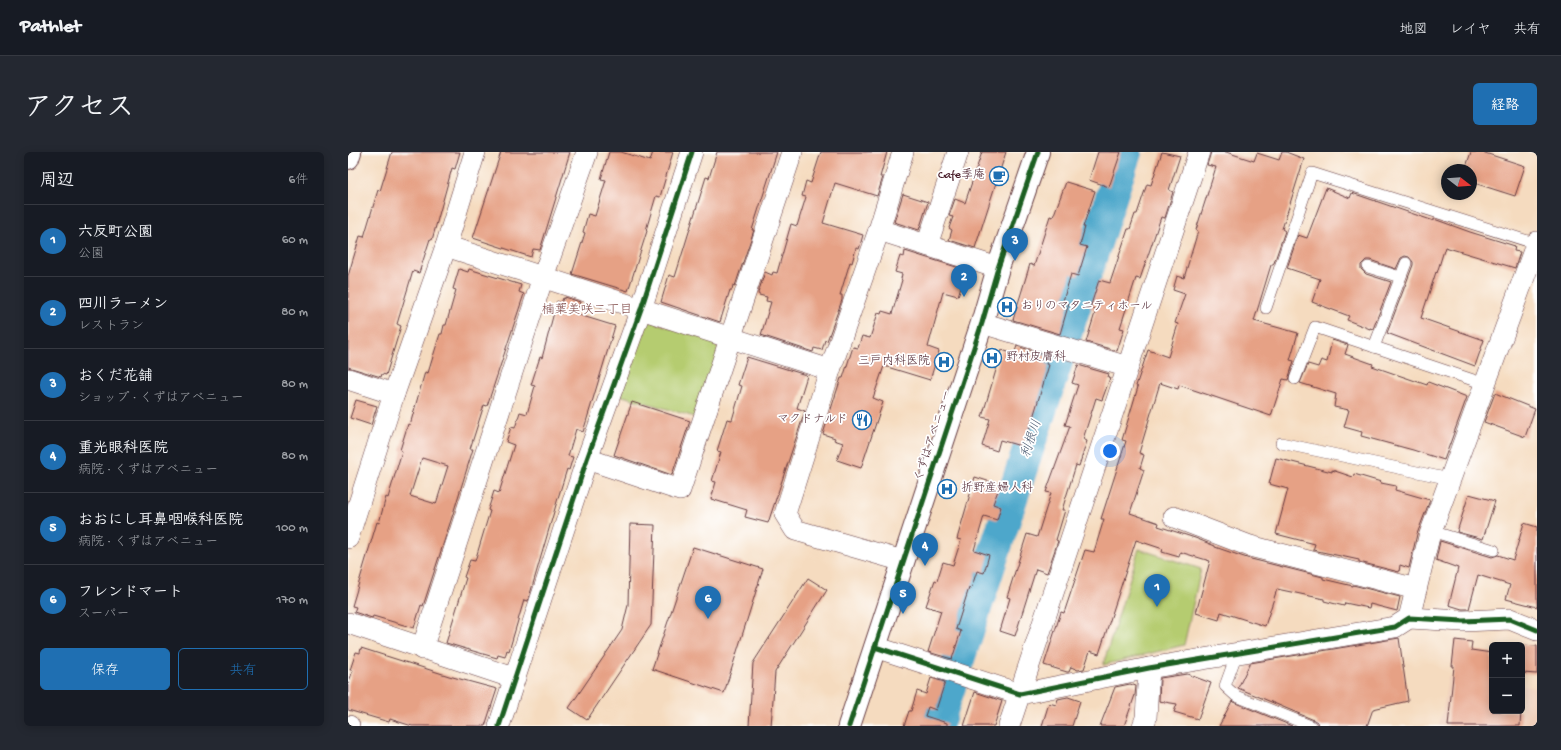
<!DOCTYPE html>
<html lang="ja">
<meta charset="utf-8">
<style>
:root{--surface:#171b24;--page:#242831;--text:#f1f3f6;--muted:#9ea1a6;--line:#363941;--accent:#1f6fb2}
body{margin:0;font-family:"Gochi Hand","Klee One",sans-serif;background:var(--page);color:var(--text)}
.controls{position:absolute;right:12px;bottom:12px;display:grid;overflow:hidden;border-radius:6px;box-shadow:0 2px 10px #0003}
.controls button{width:36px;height:36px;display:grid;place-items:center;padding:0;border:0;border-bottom:1px solid var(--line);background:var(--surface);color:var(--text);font:20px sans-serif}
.compass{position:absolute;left:1093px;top:12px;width:36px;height:36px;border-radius:50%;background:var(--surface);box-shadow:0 2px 10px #0003;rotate:107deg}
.you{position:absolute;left:762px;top:299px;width:14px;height:14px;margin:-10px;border:3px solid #fff;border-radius:50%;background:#1a73e8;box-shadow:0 0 0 6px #1a73e833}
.badge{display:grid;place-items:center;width:26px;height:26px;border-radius:50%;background:var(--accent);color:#fff;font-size:13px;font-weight:700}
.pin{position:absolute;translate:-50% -33px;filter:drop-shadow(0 1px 2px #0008)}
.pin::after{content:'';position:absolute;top:21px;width:14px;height:12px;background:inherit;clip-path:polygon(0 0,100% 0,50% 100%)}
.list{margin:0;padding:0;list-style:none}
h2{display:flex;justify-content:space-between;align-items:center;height:52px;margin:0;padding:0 16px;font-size:17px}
h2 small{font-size:13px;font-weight:400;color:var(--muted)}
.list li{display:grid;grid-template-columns:26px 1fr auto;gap:12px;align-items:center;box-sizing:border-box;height:72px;padding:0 16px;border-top:1px solid var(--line)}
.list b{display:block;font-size:15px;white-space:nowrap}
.list p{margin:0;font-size:13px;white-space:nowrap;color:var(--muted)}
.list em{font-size:13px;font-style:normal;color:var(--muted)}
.actions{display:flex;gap:8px;padding:12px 16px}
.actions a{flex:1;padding:9px 0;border:1px solid var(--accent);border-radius:6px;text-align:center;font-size:14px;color:var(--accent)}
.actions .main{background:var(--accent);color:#fff}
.map{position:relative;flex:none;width:1189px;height:574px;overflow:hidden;border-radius:6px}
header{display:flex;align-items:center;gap:24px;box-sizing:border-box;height:56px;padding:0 20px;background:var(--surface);border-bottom:1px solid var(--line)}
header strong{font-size:19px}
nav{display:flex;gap:22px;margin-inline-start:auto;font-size:14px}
.intro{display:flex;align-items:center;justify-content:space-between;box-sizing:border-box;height:96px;padding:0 24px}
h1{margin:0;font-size:28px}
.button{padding:10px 18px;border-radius:6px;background:var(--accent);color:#fff;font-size:14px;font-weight:700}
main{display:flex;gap:24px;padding:0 24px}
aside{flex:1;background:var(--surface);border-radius:6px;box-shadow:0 2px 10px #0003}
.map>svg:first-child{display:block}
.built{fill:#f0d0bc}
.green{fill:#b5cc70;stroke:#80764e}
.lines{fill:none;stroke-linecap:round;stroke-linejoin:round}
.river{stroke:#4ea7cb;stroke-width:32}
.building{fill:#e6a185;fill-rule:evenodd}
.lane-casing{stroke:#643b41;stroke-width:12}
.street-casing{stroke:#643b41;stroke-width:22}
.secondary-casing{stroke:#643b41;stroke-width:24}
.lane{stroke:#fff;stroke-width:11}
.street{stroke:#fff;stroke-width:21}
.secondary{stroke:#fff;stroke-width:22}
.cycleway-casing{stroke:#fff;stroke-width:8}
.cycleway{stroke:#1b5e20;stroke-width:5}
.labels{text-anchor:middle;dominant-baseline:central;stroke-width:3.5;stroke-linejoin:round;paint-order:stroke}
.poi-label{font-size:12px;fill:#4a1f2b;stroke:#fff;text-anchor:end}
.street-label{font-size:12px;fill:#4a1f2b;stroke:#fff}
.neighbourhood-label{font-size:13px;fill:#814c4a;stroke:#fff}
.water-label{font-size:13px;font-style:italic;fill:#4c5c73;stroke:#fff}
</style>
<header>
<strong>Pathlet</strong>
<nav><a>地図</a><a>レイヤ</a><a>共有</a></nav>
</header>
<div class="intro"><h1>アクセス</h1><a class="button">経路</a></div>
<main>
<aside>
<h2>周辺<small>6件</small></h2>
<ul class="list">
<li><span class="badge">1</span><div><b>六反町公園</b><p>公園</p></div><em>60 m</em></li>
<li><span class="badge">2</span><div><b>四川ラーメン</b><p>レストラン</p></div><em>80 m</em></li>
<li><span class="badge">3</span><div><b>おくだ花舗</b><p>ショップ · くずはアベニュー</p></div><em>80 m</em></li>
<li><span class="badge">4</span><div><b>重光眼科医院</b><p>病院 · くずはアベニュー</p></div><em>80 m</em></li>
<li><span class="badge">5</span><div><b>おおにし耳鼻咽喉科医院</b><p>病院 · くずはアベニュー</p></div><em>100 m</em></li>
<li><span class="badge">6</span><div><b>フレンドマート</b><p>スーパー</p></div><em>170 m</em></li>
</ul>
<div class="actions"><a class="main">保存</a><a>共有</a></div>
</aside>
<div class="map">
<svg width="1189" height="574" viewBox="0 0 1189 574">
<rect width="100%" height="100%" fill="#fff"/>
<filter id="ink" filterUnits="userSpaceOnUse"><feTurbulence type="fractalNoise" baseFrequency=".025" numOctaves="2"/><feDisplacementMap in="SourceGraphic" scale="8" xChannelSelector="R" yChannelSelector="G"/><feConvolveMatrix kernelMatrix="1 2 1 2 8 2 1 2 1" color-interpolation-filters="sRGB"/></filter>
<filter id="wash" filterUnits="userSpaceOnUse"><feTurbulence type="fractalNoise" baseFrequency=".012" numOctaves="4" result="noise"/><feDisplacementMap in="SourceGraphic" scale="16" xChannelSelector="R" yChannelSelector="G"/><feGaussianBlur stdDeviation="0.9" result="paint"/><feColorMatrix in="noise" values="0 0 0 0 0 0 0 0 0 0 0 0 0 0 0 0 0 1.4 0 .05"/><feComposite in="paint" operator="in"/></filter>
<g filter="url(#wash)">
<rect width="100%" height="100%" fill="#f5dbbf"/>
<polygon class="built" points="1100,525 1144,531 1144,559 1174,559 1174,534 1189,536 1189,574 1090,574 1094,563"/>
<g class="green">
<polygon points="299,168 365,189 372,200 350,266 268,242"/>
<polygon points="791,397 853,417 836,493 755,513"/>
</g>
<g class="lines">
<polyline class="river" points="589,574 778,0"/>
</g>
<g id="blocks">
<g class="building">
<polygon points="44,0 112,0 107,17 104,16 84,88 82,87 71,121 65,119 49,172 53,174 38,223 34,222 33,225 0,215 0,124 12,84 16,85 30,38 32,39"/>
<polygon points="153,0 222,0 192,98 185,97 183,105 125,86"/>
<polygon points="261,0 273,0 302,9 305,0 325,0 312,45 308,44 298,78 299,79 280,139 224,122 237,81 235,80 240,62 247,64 258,28 253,27"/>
<polygon points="369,0 429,0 404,78 406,78 387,134 385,133 384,138 382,138 372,170 313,150 321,123 327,125 358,25 361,26"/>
<polygon points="473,0 539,0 532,25 535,25 529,44 487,31 475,71 515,83 511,97 508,96 504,111 502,110 492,143 494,143 494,148 479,189 477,188 474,198 466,196 465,200 413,183 423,150 418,149 419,145 411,143 410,141 417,120 424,123 425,120 429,121 443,72 449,74 458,45 454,44 458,29 463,31"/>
<polygon points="634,0 658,0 627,96 601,88 604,78 601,76 605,65 601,64 607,47 617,51"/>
<polygon points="750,0 773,0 761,35 741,28"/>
<polygon points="814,0 832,4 821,38 825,40 817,66 813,65 792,127 788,126 772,176 776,177 769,199 738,190 748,158 742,156 751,128 762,131 780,77 782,77 787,62 789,62 799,32 803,33"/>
<polygon points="863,0 878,0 906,9 909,1 931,8 934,0 938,0 956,7 934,77 937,79 926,111 923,113 906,169 950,181 942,208 946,209 940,228 935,227 923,264 831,233 830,237 812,231 791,301 796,303 792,316 796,318 782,361 811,371 810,374 847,386 867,394 867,395 899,406 975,425 975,427 1005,434 1005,433 1052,445 1049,459 1022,452 1021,456 997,451 996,454 976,449 976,447 929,437 917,474 873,460 871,468 848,461 862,409 832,400 831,405 814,400 815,397 788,388 751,502 742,499 736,517 730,518 723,515 721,520 719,520 696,513 713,460 716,461 737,398 746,400 756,367 753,367 778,289 774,288 790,235 788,234 800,198 820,205 830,172 827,171 837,142 825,138 829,124 836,126 850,79 848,78 868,15 859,13"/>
<polygon points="1123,0 1134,0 1177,14 1167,44 1123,30 1123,18 1117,18"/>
<polygon points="718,30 747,39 735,75 737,75 732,93 739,95 730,124 723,122 715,149 721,151 712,182 665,168 682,112 686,114 702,64 705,65"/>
<polygon points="978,36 1002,46 1004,41 1086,69 1086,67 1122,80 1167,94 1166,99 1172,100 1167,116 1097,95 1089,121 1088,120 1073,166 1136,188 1127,214 1039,181 1065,113 1065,110 1061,105 1057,104 1053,106 1048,117 1022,108 1018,108 1013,113 1013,117 1018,122 1043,130 1025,177 1022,176 1022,177 999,168 1001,164 964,150 972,127 939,116 950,83 959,86"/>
<polygon points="555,42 580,50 571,78 546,70"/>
<polygon points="557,99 618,118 610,144 595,140 580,195 591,199 582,228 536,214 525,246 535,250 513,316 489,308 495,291 486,288 487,286 475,282 493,226 495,226 505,195 510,196 514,184 522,186 530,161 533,162 534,159 544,162 554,128 553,127 554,122 547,120 552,104 556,105"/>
<path d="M 111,117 L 120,120 L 121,117 L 173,133 L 171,140 L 176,142 L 139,254 L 136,253 L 122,297 L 125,297 L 104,365 L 75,454 L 73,453 L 66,476 L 25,464 L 24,466 L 6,460 L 8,455 L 4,454 L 29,370 L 31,371 L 38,345 L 40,346 L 54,299 L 52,298 L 60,272 L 62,273 L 77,220 L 80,221 L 92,182 L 94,182 L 96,173 L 98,173 L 108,138 L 105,137 ZM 74,306 L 100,314 L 88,352 L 62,344 Z"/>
<polygon points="217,145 232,150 228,162 267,174 235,280 228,277 220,304 225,305 221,318 219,317 210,346 180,449 176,448 161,499 159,498 157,505 150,503 149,506 98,491 118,426 116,425 122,408 127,409 142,359 140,358 146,339 151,341 166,293 158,290 163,275 167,276 172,260 179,262 187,234 183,233 192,205 194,206 209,149 213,151 215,146 217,147"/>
<polygon points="984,188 1000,193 997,202 1025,212 1024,214 1079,233 1080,230 1119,245 1096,308 1065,298 1013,284 1014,280 996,275 1001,258 986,255 988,242 952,231 960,212 970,215 973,208 979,210"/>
<polygon points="669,194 701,204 698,212 701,213 676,295 652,288 649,299 634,294 642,267 634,265 654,198 666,202"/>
<polygon points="399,205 458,223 459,224 449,256 457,259 420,371 397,365 399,358 363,347 368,330 364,329 373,300 369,299 379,267 384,268 394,234 390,233"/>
<polygon points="730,213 761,222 760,225 762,226 754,248 748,246 735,287 739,289 731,314 728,313 714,358 717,358 708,388 710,389 699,421 688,417 667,484 652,479 662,446 659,445 679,382 689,385 703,341 698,340 722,274 717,273 730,233 724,231"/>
<polygon points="1147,241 1187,257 1177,285 1136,270"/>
<polygon points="8,248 29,254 23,273 2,266"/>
<polygon points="284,250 342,269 324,323 266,303"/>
<polygon points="928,306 984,320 984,318 1005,325 1006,322 1033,330 1033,331 1048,334 1047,338 1082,348 1069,382 1061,416 1052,413 1051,420 1011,410 1011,408 965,398 967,392 928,382 940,337 921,332"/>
<polygon points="627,325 652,333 645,352 653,355 649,368 636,364 626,398 641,403 636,421 629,419 623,437 621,436 608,477 613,479 604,507 580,500 593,459 578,454 587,428 589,429 595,410 605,413 613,388 609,387"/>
<polygon points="1121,342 1147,349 1135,387 1109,380"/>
<polygon points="1176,371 1189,375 1189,455 1158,447 1162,433 1130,423 1121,457 1114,457 1101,453 1110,416 1088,408 1092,389 1144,405 1150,403 1165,408"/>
<polygon points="282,372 307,373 303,473 239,568 221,556 274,478 280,453"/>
<polygon points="345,395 415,417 376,541 304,517"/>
<polygon points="460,426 479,438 427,520 423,574 401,574 405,511"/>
<polygon points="1051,486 1060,549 1025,557 1019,574 970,574 969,570 966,568 890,536 902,511"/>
<polygon points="1107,488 1124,490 1123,498 1144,501 1144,559 1173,559 1172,574 1100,574 1106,514 1104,514"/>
<polygon points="1174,493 1189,494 1189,522 1174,521"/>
<polygon points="13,496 101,524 149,537 137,574 64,574 42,567 41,570 0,558 0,533 5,518 2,518 8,500 12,501"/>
<polygon points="839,522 863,531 850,567 826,560 829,552 811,549 812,526"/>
<polygon points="583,526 597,530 588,558 580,555 577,564 599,571 599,574 556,574 561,559 563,559 569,539 578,542"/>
<polygon points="782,532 788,534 787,543 776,574 752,574 767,535"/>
<polygon points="627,540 654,549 646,574 616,574"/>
<polygon points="720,545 732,549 724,574 694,574 701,551 708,553 710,547"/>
<polygon points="884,549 885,550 944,574 871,574"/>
</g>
</g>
</g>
<g filter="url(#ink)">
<use href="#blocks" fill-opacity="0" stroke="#643b41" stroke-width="1"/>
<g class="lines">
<g class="lane-casing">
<g id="lane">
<polyline points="1020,115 1052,125"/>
<polyline points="918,156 964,21 1189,92"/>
<polyline points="1026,195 1058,111"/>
<polyline points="947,227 967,175 1137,232"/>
<polyline points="933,291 1102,327"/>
<polyline points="1083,379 1146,398"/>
<polyline points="889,501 877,534 888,544 963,574"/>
</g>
</g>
<g class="street-casing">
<g id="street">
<polyline points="555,0 531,78 482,218 437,362 447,378 555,409"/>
<polyline points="531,78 650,116"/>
<polyline points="579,93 610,0"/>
<polyline points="98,94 482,218"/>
<polyline points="634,171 780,215"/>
<polyline points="0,227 46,242"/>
<polyline points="239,307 332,338 444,0"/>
<polyline points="826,365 902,394 1068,437"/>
<polyline points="0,386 46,242 98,94 127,0"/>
<polyline points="1061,466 1081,385 1189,90"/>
<polyline points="0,471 166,526"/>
<polyline points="527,495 672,542 801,516 1047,475 1061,466 1115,469 1162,467 1189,478"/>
<polyline points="74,497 195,125 239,0"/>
<polyline points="0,574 1,574"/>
<polyline points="151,574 239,307 293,157 344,0"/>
<polyline points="661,574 851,0"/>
<polyline points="795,574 798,566 801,516"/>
</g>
</g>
<g class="secondary-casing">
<g id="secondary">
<polyline points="0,6 2,0"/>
<polyline points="501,574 634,171 650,116 690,0"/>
</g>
</g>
<use href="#lane" class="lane"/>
<use href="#street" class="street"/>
<use href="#secondary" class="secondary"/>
<g class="cycleway-casing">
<g id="cycleway">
<polyline points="527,495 672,542 801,516 1047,475 1061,466 1115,469 1162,467 1189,478"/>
<polyline points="151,574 239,307 293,157 344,0"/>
<polyline points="501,574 634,171 650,116 690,0"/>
</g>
</g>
<use href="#cycleway" class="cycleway"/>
</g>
</g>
<defs>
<g id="cafe-ring" transform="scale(1)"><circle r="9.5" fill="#fff" stroke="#1f6fb2" stroke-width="1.5"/><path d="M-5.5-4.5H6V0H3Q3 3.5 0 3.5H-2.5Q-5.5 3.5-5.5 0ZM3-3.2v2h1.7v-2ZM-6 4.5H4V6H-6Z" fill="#1f6fb2"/></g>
<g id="hospital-ring" transform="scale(1)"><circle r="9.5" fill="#fff" stroke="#1f6fb2" stroke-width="1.5"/><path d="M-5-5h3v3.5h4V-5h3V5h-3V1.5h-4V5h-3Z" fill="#1f6fb2"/></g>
<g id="restaurant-ring" transform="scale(1)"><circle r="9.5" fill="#fff" stroke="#1f6fb2" stroke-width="1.5"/><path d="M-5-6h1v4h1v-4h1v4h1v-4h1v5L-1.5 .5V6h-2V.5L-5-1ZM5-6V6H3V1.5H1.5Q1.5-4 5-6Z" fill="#1f6fb2"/></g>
</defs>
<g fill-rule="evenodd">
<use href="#cafe-ring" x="651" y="24"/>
<use href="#hospital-ring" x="659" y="155"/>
<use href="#hospital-ring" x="644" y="206"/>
<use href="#hospital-ring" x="596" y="210"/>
<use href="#restaurant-ring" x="514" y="268"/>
<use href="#hospital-ring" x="599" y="337"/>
</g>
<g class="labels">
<g class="poi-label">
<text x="637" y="24">Cafe季庵</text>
<text x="673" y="155" text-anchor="start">おりのマタニティホール</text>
<text x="658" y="206" text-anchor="start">野村皮膚科</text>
<text x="582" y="210">三戸内科医院</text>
<text x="500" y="268">マクドナルド</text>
<text x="613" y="337" text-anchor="start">折野産婦人科</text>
</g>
<g class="street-label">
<text transform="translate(586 284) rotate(-72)">くずはアベニュー</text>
</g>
<g class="neighbourhood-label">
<text x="239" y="158">楠葉美咲二丁目</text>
</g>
<g class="water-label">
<text transform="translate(684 287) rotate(-72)">利根川</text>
</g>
</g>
</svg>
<div class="controls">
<button>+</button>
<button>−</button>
</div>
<svg class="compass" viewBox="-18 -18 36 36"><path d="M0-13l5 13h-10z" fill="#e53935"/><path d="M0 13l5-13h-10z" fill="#9ea1a6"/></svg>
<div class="you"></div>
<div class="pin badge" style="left:809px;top:455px">1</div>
<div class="pin badge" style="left:616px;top:145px">2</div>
<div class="pin badge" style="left:667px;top:109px">3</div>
<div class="pin badge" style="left:577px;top:414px">4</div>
<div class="pin badge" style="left:555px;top:462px">5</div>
<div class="pin badge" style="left:360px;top:467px">6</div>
</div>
</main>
